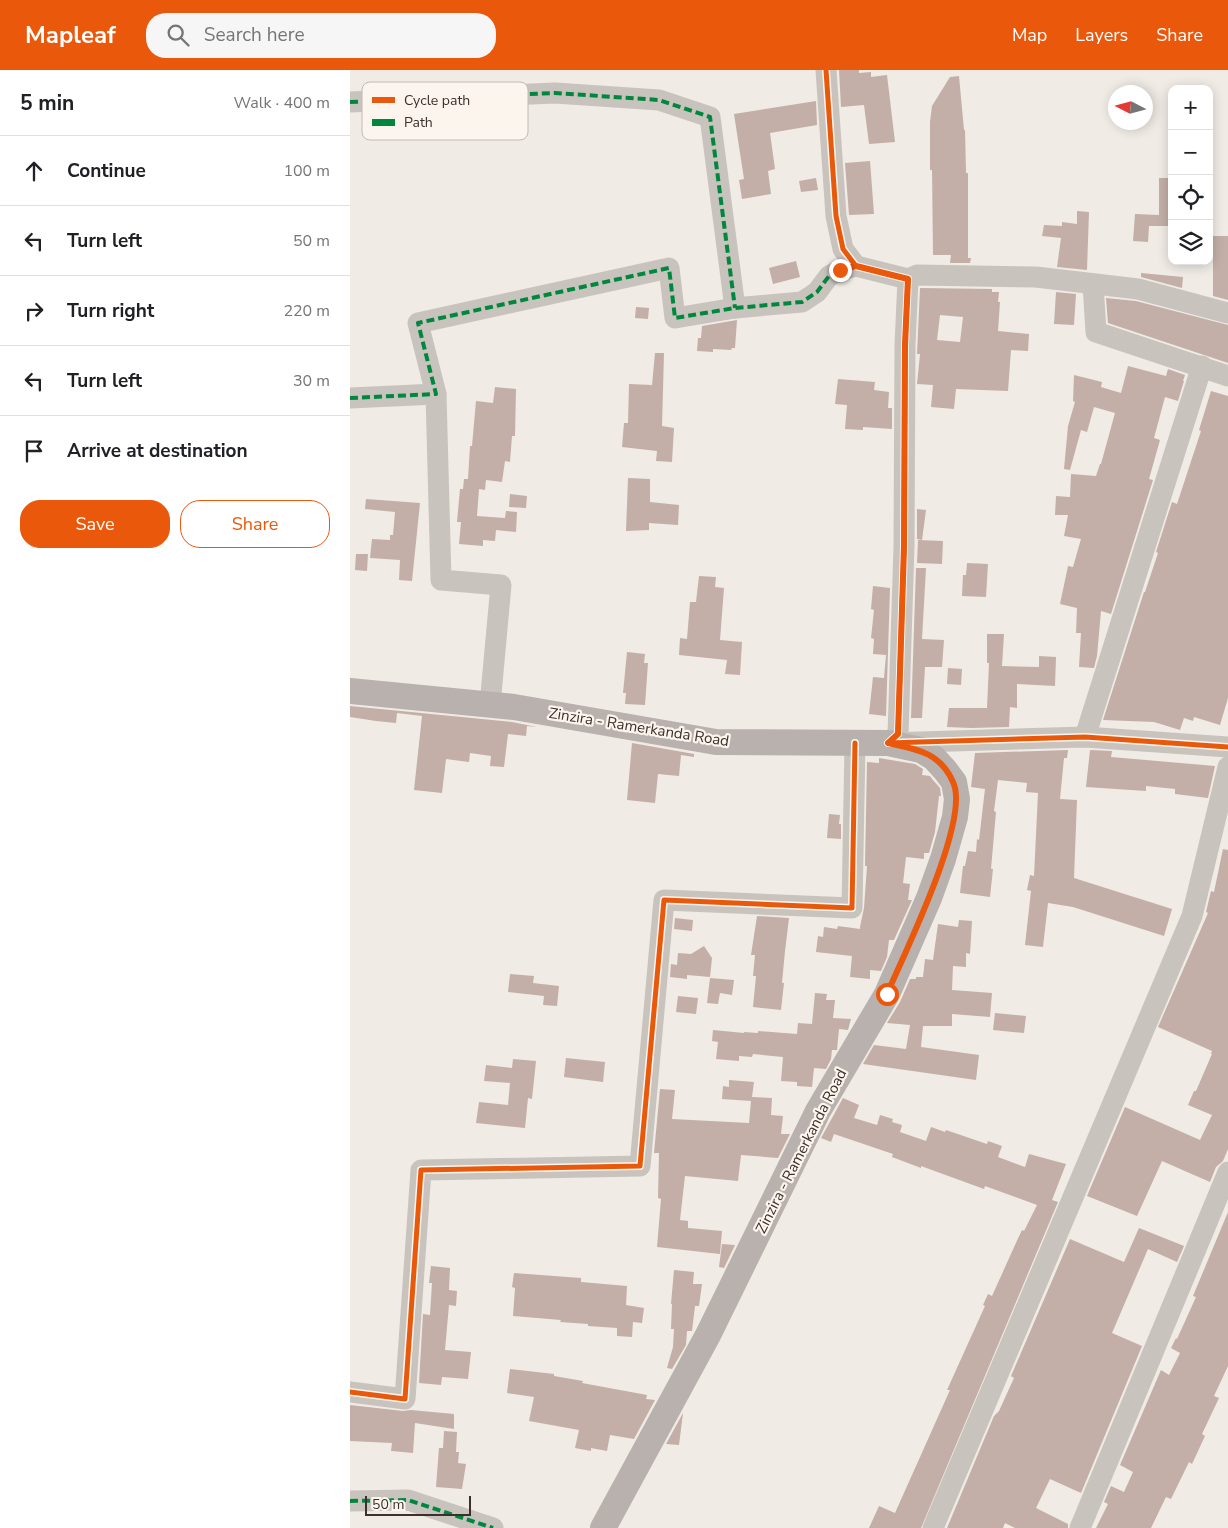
<!DOCTYPE html>
<meta charset="utf-8">
<style>
:root{--surface:#fff;--page:#f6f6f6;--text:#202124;--muted:#757577;--line:#e0e0e0;--accent:#ea580c}
body{margin:0;font-family:"Nunito Sans",sans-serif;background:var(--page);color:var(--text)}
.controls{position:absolute;right:15px;top:15px;display:grid;overflow:hidden;border-radius:10px;box-shadow:0 2px 12px #0003}
.controls button{width:45px;height:45px;display:grid;place-items:center;padding:0;border:0;border-bottom:1px solid var(--line);background:var(--surface);color:var(--text);font:25px sans-serif}
.compass{position:absolute;left:758px;top:15px;width:45px;height:45px;border-radius:50%;background:var(--surface);box-shadow:0 2px 12px #0003;rotate:276deg}
.scale{position:absolute;left:15px;bottom:12px;width:106px;box-sizing:border-box;padding-left:5px;border:2px solid #3b302b;border-top:0;font-size:14px;line-height:18px;white-space:nowrap;color:#3b302b;-webkit-text-stroke:4px #fbf5ee;paint-order:stroke}
.stop{position:absolute;width:15px;height:15px;margin:-11px;border:4px solid #ea580c;border-radius:50%;background:#fff}
.stop.end{background:#ea580c;border-color:#fff;box-shadow:0 1px 5px #0008}
.list{margin:0;padding:0;list-style:none}
h2{display:flex;justify-content:space-between;align-items:center;height:65px;margin:0;padding:0 20px;font-size:21px}
h2 small{font-size:16px;font-weight:400;color:var(--muted)}
.list li{display:grid;grid-template-columns:32px 1fr auto;gap:15px;align-items:center;box-sizing:border-box;height:70px;padding:0 20px;border-top:1px solid var(--line)}
.list b{display:block;font-size:19px;white-space:nowrap}
.list em{font-size:16px;font-style:normal;color:var(--muted)}
.actions{display:flex;gap:10px;padding:15px 20px}
.actions a{flex:1;padding:11px 0;border:1px solid var(--accent);border-radius:20px;text-align:center;font-size:18px;color:var(--accent)}
.actions .main{background:var(--accent);color:#fff}
.icon{flex:none;width:28px;height:28px;fill:none;stroke:currentColor;stroke-width:2;stroke-linecap:round;stroke-linejoin:round}
.map{position:relative;flex:none;width:878px;height:1458px;overflow:hidden}
header{display:flex;align-items:center;gap:30px;box-sizing:border-box;height:70px;padding:0 25px;background:var(--accent);color:#fff}
header strong{font-size:24px}
nav{display:flex;gap:28px;margin-inline-start:auto;font-size:18px}
.search{width:350px;height:45px;background:var(--page);display:flex;align-items:center;gap:12px;box-sizing:border-box;padding:0 18px;border-radius:20px;color:var(--muted);font-size:19px}
main{display:flex}
aside{flex:1;background:var(--surface)}
.map>svg:first-child{display:block}
.building{fill:#c3afa7;fill-rule:evenodd}
.lines{fill:none;stroke-linecap:round;stroke-linejoin:round}
.minor{stroke:#c9c3be;stroke-width:21}
.major{stroke:#b8b1ad;stroke-width:26}
.quiet{stroke:#00873e;stroke-width:4;stroke-dasharray:8 4;stroke-linecap:butt}
.cycleway-casing{stroke:#fbf5ee;stroke-width:8}
.cycleway{stroke:#e8590c;stroke-width:5}
.route{stroke:#ea580c;stroke-width:6}
.labels{text-anchor:middle;dominant-baseline:central;stroke-width:4.5;stroke-linejoin:round;paint-order:stroke}
.street-label{font-size:15px;fill:#3b302b;stroke:#fbf5ee}
.key{fill:#fbf5ee;stroke:#c1bab4;stroke-width:1}
.key-label{font-size:14px;fill:#3b302b}
</style>
<header>
<strong>Mapleaf</strong>
<div class="search"><svg class="icon" aria-label="search" viewBox="0 0 24 24"><circle cx="10" cy="10" r="6"/><path d="M15 15l6 6"/></svg>Search here</div>
<nav><a>Map</a><a>Layers</a><a>Share</a></nav>
</header>
<main>
<aside>
<h2>5 min<small>Walk · 400 m</small></h2>
<ul class="list">
<li><svg class="icon" aria-label="ahead" viewBox="0 0 24 24"><path d="M12 20V5M6 11l6-6 6 6"/></svg><div><b>Continue</b></div><em>100 m</em></li>
<li><svg class="icon" aria-label="left" viewBox="0 0 24 24"><path d="M17 20v-9H6M10 6l-5 5 5 5"/></svg><div><b>Turn left</b></div><em>50 m</em></li>
<li><svg class="icon" aria-label="right" viewBox="0 0 24 24"><path d="M7 20v-9h11M14 6l5 5-5 5"/></svg><div><b>Turn right</b></div><em>220 m</em></li>
<li><svg class="icon" aria-label="left" viewBox="0 0 24 24"><path d="M17 20v-9H6M10 6l-5 5 5 5"/></svg><div><b>Turn left</b></div><em>30 m</em></li>
<li><svg class="icon" aria-label="arrive" viewBox="0 0 24 24"><path d="M6 21V4h12l-3 4 3 4H6"/></svg><div><b>Arrive at destination</b></div></li>
</ul>
<div class="actions"><a class="main">Save</a><a>Share</a></div>
</aside>
<div class="map">
<svg width="878" height="1458" viewBox="0 0 878 1458">
<rect width="100%" height="100%" fill="#f0ebe5"/>
<g class="building">
<polygon points="489,0 509,0 509,3 521,2 521,7 537,5 545,72 519,74 514,35 491,37"/>
<polygon points="609,6 614,60 615,60 616,103 618,103 618,188 621,188 620,193 600,193 601,185 583,185 582,100 580,100 580,52 582,36 600,7"/>
<polygon points="466,31 467,55 420,63 425,99 418,101 421,124 392,129 389,110 394,109 384,44"/>
<polygon points="520,91 524,144 499,145 495,93"/>
<polygon points="466,108 468,120 451,122 449,111"/>
<polygon points="809,108 822,108 822,156 799,156 798,172 783,171 785,144 809,145"/>
<polygon points="727,141 739,142 737,200 707,197 711,168 692,166 694,155 712,156 712,152 727,154"/>
<polygon points="863,166 878,166 878,230 863,226"/>
<polygon points="446,191 450,207 423,214 419,198"/>
<polygon points="791,203 833,207 832,218 791,207"/>
<path d="M 570,218 L 642,219 L 642,222 L 649,222 L 648,232 L 650,232 L 648,261 L 679,264 L 678,281 L 661,280 L 658,321 L 606,319 L 604,339 L 581,337 L 583,315 L 567,314 L 570,284 L 567,284 ZM 590,245 L 613,247 L 610,272 L 587,270 Z"/>
<polygon points="706,222 726,224 724,255 704,254"/>
<polygon points="756,228 786,231 878,255 878,293 758,253"/>
<polygon points="286,237 299,238 298,249 285,248"/>
<polygon points="387,250 385,278 382,278 381,280 363,279 363,282 347,281 348,268 351,268 352,256"/>
<polygon points="305,283 314,283 312,356 324,358 322,392 306,391 307,381 272,377 274,353 278,353 279,314 302,315"/>
<polygon points="778,296 816,306 818,299 835,305 833,311 834,311 828,331 815,327 804,368 810,370 799,409 803,410 761,544 751,541 747,586 744,598 729,597 731,563 726,563 727,538 710,534 718,496 723,497 731,469 714,466 718,445 705,445 706,426 720,427 721,404 746,406 750,394 751,394 765,343 744,337 737,362 731,360 720,400 714,399 718,356 725,332 723,331 724,305 752,312 751,317 771,323"/>
<polygon points="488,309 525,312 524,320 539,322 538,338 542,338 542,359 513,357 513,360 495,359 497,335 485,334"/>
<polygon points="145,317 166,319 165,366 162,366 160,392 155,391 152,412 136,410 135,420 129,419 127,446 155,448 156,441 167,442 166,462 146,460 145,471 133,470 133,476 109,474 111,452 107,452 110,419 113,419 114,409 118,409 120,376 122,376 126,331 143,333"/>
<polygon points="861,321 878,326 878,628 870,655 844,647 843,651 834,648 830,660 804,652 753,650 794,522 795,522 808,483 806,482 822,432 827,434 851,361 849,360"/>
<polygon points="278,408 300,409 300,432 329,435 328,455 299,453 299,460 276,461"/>
<polygon points="160,424 177,426 176,438 159,437"/>
<polygon points="16,429 70,433 62,511 49,510 50,490 20,488 22,469 40,470 40,465 43,465 45,442 15,439"/>
<polygon points="567,439 576,440 572,470 567,469"/>
<polygon points="568,470 593,471 592,494 567,493"/>
<polygon points="6,484 18,484 17,501 5,500"/>
<polygon points="617,493 638,494 636,527 612,526 613,505 616,505"/>
<polygon points="566,498 576,498 572,569 594,570 592,597 575,597 572,648 561,648"/>
<polygon points="349,506 366,507 365,517 374,518 370,570 392,572 390,605 375,604 377,590 329,585 330,568 337,569 340,532 346,532"/>
<polygon points="523,516 540,518 536,646 519,644 523,607 534,608 536,585 523,584 524,569 521,568 524,540 521,539"/>
<polygon points="637,564 654,564 652,596 689,597 689,586 706,587 705,616 667,614 667,638 660,637 659,657 621,658 597,657 599,638 637,638 639,593 637,593"/>
<polygon points="277,582 295,584 294,593 298,593 295,635 275,634 276,623 273,623"/>
<polygon points="598,598 612,599 611,615 597,614"/>
<polygon points="0,636 162,652 187,657 177,656 176,666 158,664 154,697 140,696 141,686 120,683 119,692 96,689 92,723 64,720 72,646 47,643 46,653 26,651 0,647"/>
<polygon points="282,673 344,684 344,687 331,685 329,706 308,704 305,733 277,730"/>
<polygon points="718,680 717,688 714,688 710,729 727,730 724,808 822,839 814,866 723,837 698,833 693,877 675,875 681,821 677,820 680,805 684,806 688,723 676,722 677,713 648,710 644,741 646,742 641,799 643,799 640,827 610,823 613,796 615,796 618,781 626,782 627,769 629,770 635,719 621,717 625,683"/>
<polygon points="740,680 762,681 761,687 865,696 858,728 825,724 825,719 796,716 796,721 736,717"/>
<polygon points="529,688 565,694 573,699 572,705 580,706 583,710 590,718 591,726 589,726 585,762 579,783 574,783 574,789 556,787 553,813 560,814 558,830 562,830 544,870 539,870 537,887 531,901 520,900 520,909 500,907 502,886 466,882 468,866 473,867 474,857 487,859 488,856 510,859 510,857 514,838 517,796 515,796 517,692 529,693"/>
<polygon points="479,744 490,745 489,754 491,754 491,769 477,768"/>
<polygon points="873,779 878,780 878,1079 873,1091 866,1097 860,1112 812,1091 787,1146 737,1126 775,1037 850,1070 862,1045 838,1035 844,1021 846,1021 862,984 861,984 862,981 808,957 858,843 856,842 861,821 864,822"/>
<polygon points="407,846 439,848 435,881 432,913 434,913 431,940 403,937 406,906 403,906 405,885 401,885"/>
<polygon points="325,848 343,850 342,861 324,859"/>
<polygon points="609,850 622,851 620,884 616,883 616,897 603,896 602,920 642,923 640,947 602,944 602,956 573,956 571,977 629,985 626,1010 513,994 524,975 556,979 560,955 537,953 550,932 560,909 566,909 566,907 573,907 575,889 583,890 588,854 608,857"/>
<polygon points="354,876 362,888 360,907 337,905 337,909 320,907 321,894 327,895 328,883 341,884"/>
<polygon points="160,904 184,906 183,913 209,916 207,936 193,935 194,926 158,922"/>
<polygon points="360,908 384,910 382,925 370,923 368,934 357,933"/>
<polygon points="465,923 477,924 476,930 485,930 483,948 501,949 498,960 489,959 487,980 482,980 481,989 476,999 464,998 462,1017 447,1016 447,1012 431,1011 433,987 403,984 402,987 389,986 389,991 366,989 368,972 362,971 363,960 394,963 394,962 408,963 408,961 447,964 448,953 462,954"/>
<polygon points="328,926 348,928 346,944 326,942"/>
<polygon points="645,943 676,946 674,963 643,960"/>
<polygon points="216,988 255,992 253,1012 214,1007"/>
<polygon points="163,989 186,991 182,1029 178,1028 175,1058 126,1053 129,1032 158,1035 160,1013 134,1011 136,995 162,998"/>
<polygon points="379,1010 404,1012 402,1027 422,1028 421,1045 433,1046 431,1064 440,1064 428,1088 391,1085 388,1111 335,1106 330,1150 338,1151 338,1158 372,1161 370,1184 307,1177 311,1129 308,1128 309,1083 304,1083 310,1019 325,1020 322,1049 399,1053 401,1031 372,1029 373,1016 379,1017"/>
<polygon points="493,1028 509,1035 504,1048 527,1055 530,1045 543,1049 542,1052 552,1055 550,1062 576,1071 581,1057 595,1062 596,1060 637,1074 638,1071 652,1076 648,1087 675,1097 679,1084 716,1094 702,1130 708,1132 571,1458 519,1458 529,1436 545,1443 600,1320 597,1320 635,1236 633,1235 638,1224 642,1226 665,1175 672,1160 674,1161 687,1135 635,1116 634,1119 571,1096 571,1098 542,1087 543,1084 484,1064 481,1072 471,1068"/>
<polygon points="878,1142 878,1296 864,1326 869,1328 852,1364 855,1366 842,1394 839,1392 821,1429 816,1427 801,1458 746,1458 758,1434 754,1432 761,1416 774,1422 783,1402 770,1395 811,1300 819,1305 830,1283 821,1278 826,1268 827,1269 846,1227 843,1226"/>
<polygon points="789,1158 834,1176 827,1192 798,1179 762,1263 792,1276 731,1423 700,1409 686,1438 718,1454 718,1458 665,1458 655,1453 653,1458 597,1458 644,1346 649,1341 664,1308 661,1306 720,1169 774,1192"/>
<polygon points="372,1174 385,1175 374,1198 369,1197"/>
<polygon points="81,1196 100,1198 99,1220 107,1221 106,1236 99,1235 95,1280 121,1282 118,1309 92,1307 91,1315 69,1313 73,1244 80,1245 82,1213 79,1213"/>
<polygon points="324,1200 344,1202 343,1214 352,1214 349,1236 345,1236 342,1261 337,1261 336,1275 322,1299 317,1298 323,1277 324,1259 321,1259 322,1234 321,1234"/>
<polygon points="164,1203 231,1208 231,1212 277,1216 276,1235 294,1238 292,1253 283,1252 282,1267 267,1266 267,1258 238,1256 238,1254 210,1252 211,1250 163,1246 165,1218 162,1217"/>
<polygon points="160,1299 204,1304 204,1306 233,1311 232,1313 297,1325 296,1329 305,1330 284,1369 260,1365 257,1381 241,1378 241,1381 225,1378 229,1360 179,1351 184,1327 157,1323"/>
<polygon points="0,1335 53,1341 61,1340 104,1344 104,1359 65,1353 63,1383 42,1381 41,1381 42,1373 0,1371"/>
<polygon points="333,1343 329,1375 316,1374"/>
<polygon points="94,1361 107,1362 106,1382 109,1382 108,1393 116,1394 112,1419 86,1417 89,1378 93,1378"/>
</g>
<g class="lines">
<g class="minor">
<polyline points="476,0 486,146 493,179 506,196 558,209 555,275 554,477 548,664 538,673 735,667 878,677"/>
<polyline points="0,32 205,23 309,30 360,47 385,238"/>
<polyline points="558,209 567,205 686,207 788,219 878,243"/>
<polyline points="743,214 746,262 878,306"/>
<polyline points="86,324 91,510 151,515 140,635"/>
<polyline points="0,328 86,324 68,253 319,198 325,248 385,238 452,232 467,222 479,206 490,200 506,196"/>
<polyline points="735,667 852,296"/>
<polyline points="0,1322 55,1329 71,1100 290,1096 314,830 502,838 505,673"/>
<polyline points="0,1431 58,1430 143,1458"/>
<polyline points="583,1458 842,846 878,697"/>
<polyline points="730,1458 878,1102"/>
</g>
<polyline class="major" points="0,621 164,637 366,672 538,673 571,680 584,688 595,700 604,712 607,729 605,747 593,789 579,828 537,924 468,1041 358,1265 253,1458"/>
<g class="quiet">
<polyline points="0,32 205,23 309,30 360,47 385,238"/>
<polyline points="0,328 86,324 68,253 319,198 325,248 385,238 452,232 467,222 479,206 490,200 506,196"/>
<polyline points="0,1431 58,1430 143,1458"/>
</g>
<g class="cycleway-casing">
<g id="cycleway">
<polyline points="476,0 486,146 493,179 506,196 558,209 555,275 554,477 548,664 538,673 735,667 878,677"/>
<polyline points="0,1322 55,1329 71,1100 290,1096 314,830 502,838 505,673"/>
</g>
</g>
<use href="#cycleway" class="cycleway"/>
</g>
<g class="lines">
<path class="route" d="M 490,200 L 506,196 L 558,209 L 555,275 L 554,477 L 548,664 L 538,673 C 566,679 590,682 603,712 C 621,749 554,884 537,924"/>
</g>
<g class="labels">
<g class="street-label">
<text transform="translate(289 657) rotate(9)">Zinzira - Ramerkanda Road</text>
<text transform="translate(451 1081) rotate(-63)">Zinzira - Ramerkanda Road</text>
</g>
</g>
<rect x="12" y="12" width="166" height="58" rx="8" class="key"/>
<rect x="22" y="27" width="23" height="6" fill="#e8590c"/>
<rect x="22" y="49" width="23" height="7" fill="#00873e"/>
<g class="key-label">
<text x="54" y="35">Cycle path</text>
<text x="54" y="57">Path</text>
</g>
</svg>
<div class="controls">
<button>+</button>
<button>−</button>
<button><svg class="icon" aria-label="locate" viewBox="0 0 24 24"><circle cx="12" cy="12" r="6"/><path d="M12 2v4M12 18v4M2 12h4M18 12h4"/></svg></button>
<button><svg class="icon" aria-label="layers" viewBox="0 0 24 24"><path d="M12 4l9 5-9 5-9-5zM3 14l9 5 9-5"/></svg></button>
</div>
<svg class="compass" viewBox="-18 -18 36 36"><path d="M0-13l5 13h-10z" fill="#e53935"/><path d="M0 13l5-13h-10z" fill="#757577"/></svg>
<div class="scale">50 m</div>
<div class="stop" style="left:537px;top:924px"></div>
<div class="stop end" style="left:490px;top:200px"></div>
</div>
</main>
